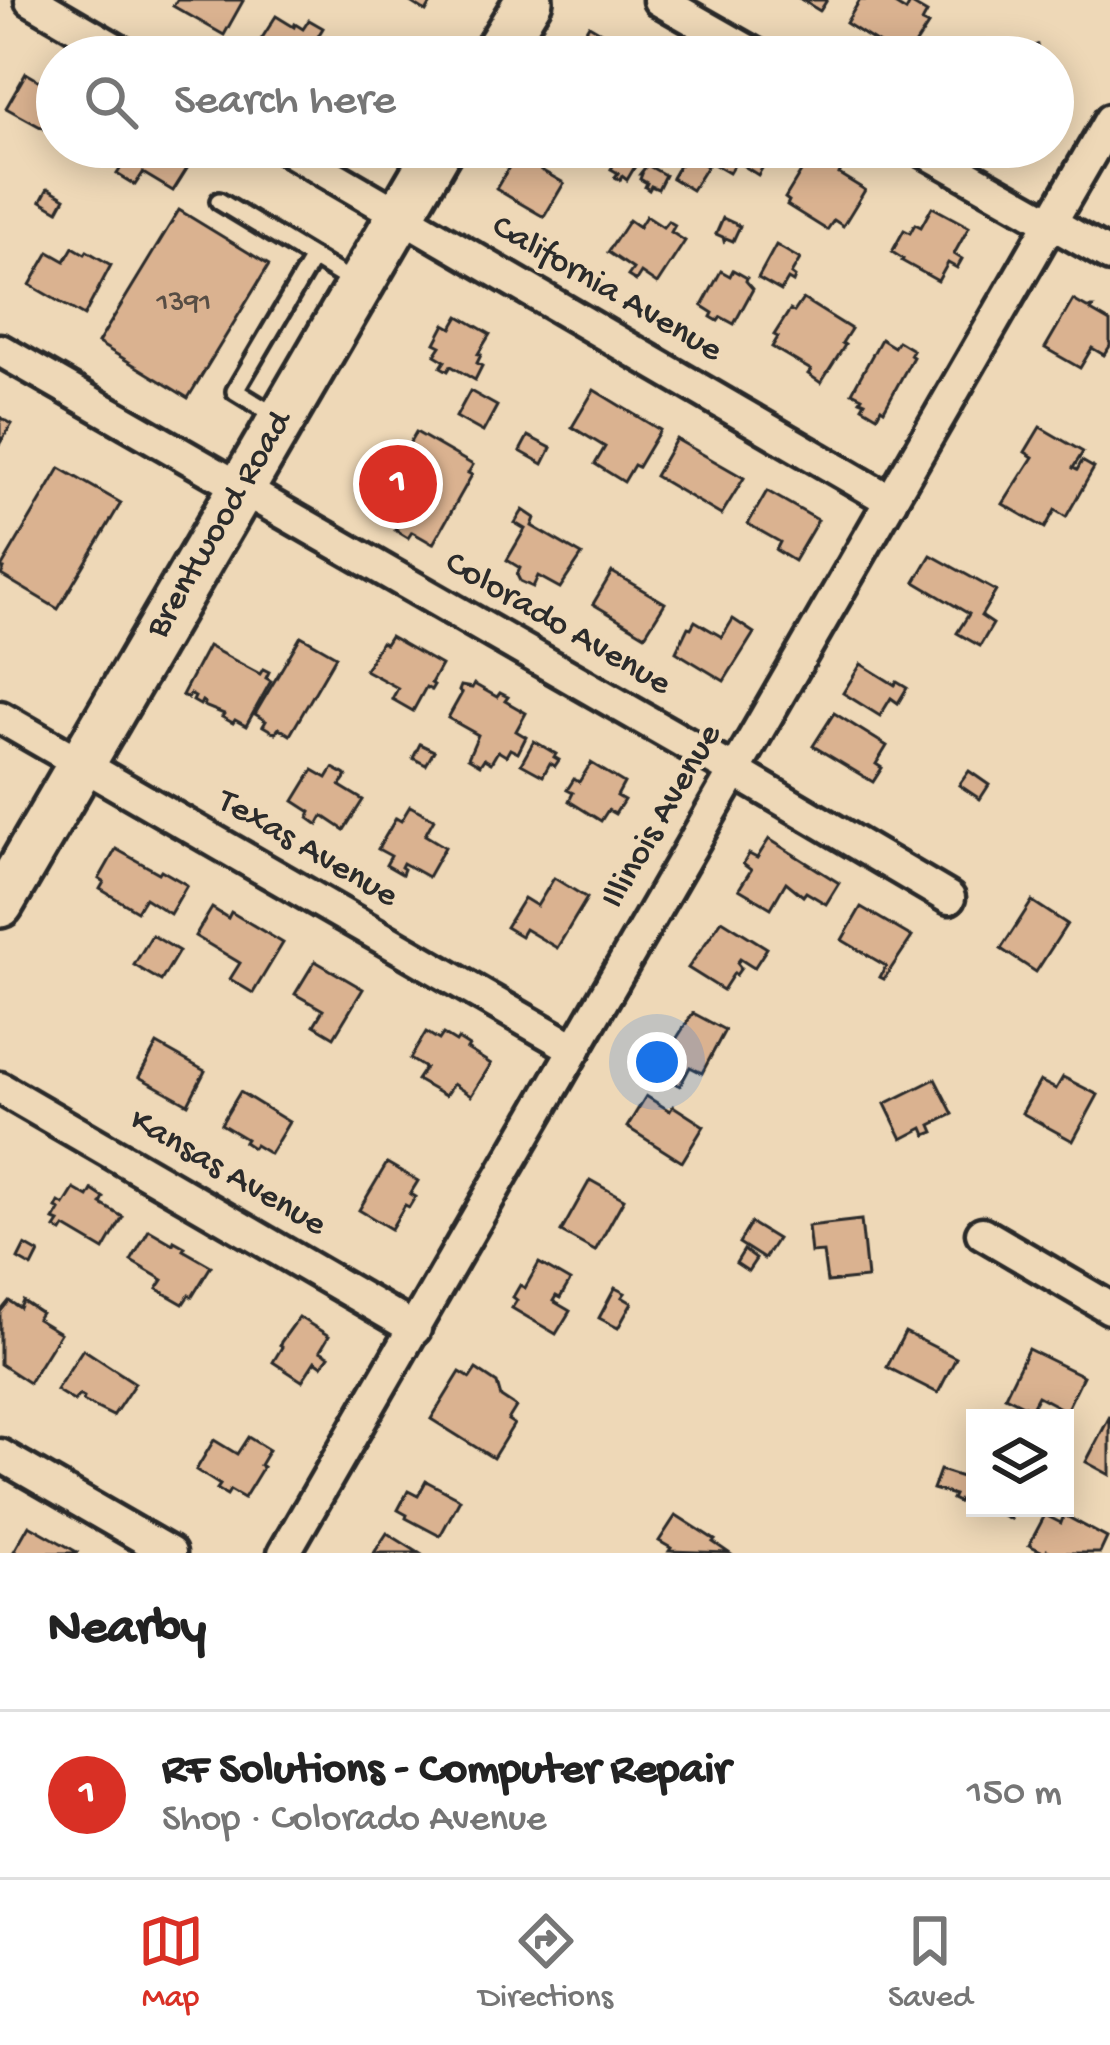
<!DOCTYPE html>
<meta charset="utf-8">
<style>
:root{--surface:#fff;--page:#f2f2f2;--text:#222;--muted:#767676;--line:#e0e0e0;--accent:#d93025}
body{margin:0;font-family:"Gochi Hand",sans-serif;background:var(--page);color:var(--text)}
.controls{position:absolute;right:36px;bottom:36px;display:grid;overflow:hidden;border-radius:0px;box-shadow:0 6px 30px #0003}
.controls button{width:108px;height:108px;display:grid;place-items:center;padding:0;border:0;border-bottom:3px solid var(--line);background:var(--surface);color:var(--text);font:60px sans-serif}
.you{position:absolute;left:657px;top:1062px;width:42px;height:42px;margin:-30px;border:9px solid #fff;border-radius:50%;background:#1a73e8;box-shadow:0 0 0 18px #1a73e833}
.badge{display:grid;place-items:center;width:78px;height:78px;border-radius:50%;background:var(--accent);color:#fff;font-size:39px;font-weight:700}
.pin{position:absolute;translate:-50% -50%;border:6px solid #fff;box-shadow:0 3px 12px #0006}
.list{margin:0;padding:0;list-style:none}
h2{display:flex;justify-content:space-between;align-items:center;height:156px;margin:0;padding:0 48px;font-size:51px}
h2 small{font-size:39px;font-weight:400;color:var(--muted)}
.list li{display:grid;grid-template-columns:78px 1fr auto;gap:36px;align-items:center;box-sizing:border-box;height:168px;padding:0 48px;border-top:3px solid var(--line)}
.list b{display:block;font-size:45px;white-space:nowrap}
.list p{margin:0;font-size:39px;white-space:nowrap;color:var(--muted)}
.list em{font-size:39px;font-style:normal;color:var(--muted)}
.icon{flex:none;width:66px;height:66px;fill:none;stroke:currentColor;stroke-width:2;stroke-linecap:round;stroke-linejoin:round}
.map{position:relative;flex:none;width:1110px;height:1553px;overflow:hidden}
.search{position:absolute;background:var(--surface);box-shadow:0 6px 30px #0003;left:36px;right:36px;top:36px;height:132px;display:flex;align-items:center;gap:30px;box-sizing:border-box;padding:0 42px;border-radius:66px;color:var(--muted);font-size:45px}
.sheet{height:324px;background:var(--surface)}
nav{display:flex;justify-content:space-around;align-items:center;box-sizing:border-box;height:168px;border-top:3px solid var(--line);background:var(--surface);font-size:33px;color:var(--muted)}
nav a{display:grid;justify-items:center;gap:6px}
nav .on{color:var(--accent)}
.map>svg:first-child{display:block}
.building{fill:#dab290;stroke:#2b2b2b;stroke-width:3}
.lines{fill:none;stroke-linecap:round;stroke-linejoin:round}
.lane-casing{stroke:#2b2b2b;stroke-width:24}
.street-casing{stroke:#2b2b2b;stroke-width:39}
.secondary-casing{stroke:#2b2b2b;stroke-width:54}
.lane{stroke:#eed8b7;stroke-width:15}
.street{stroke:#eed8b7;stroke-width:30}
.secondary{stroke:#eed8b7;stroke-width:45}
.labels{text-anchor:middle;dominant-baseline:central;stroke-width:9;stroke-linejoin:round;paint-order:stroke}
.number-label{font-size:30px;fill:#574d44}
.street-label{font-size:36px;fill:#2b2b2b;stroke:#eed8b7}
</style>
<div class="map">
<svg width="1110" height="1553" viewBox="0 0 1110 1553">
<rect width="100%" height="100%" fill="#eed8b7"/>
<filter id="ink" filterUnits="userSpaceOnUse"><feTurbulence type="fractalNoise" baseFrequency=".00833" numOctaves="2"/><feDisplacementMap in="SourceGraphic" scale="24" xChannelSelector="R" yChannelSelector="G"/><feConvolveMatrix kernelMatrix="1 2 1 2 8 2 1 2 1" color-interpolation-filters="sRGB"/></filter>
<g filter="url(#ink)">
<g class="building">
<polygon points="177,0 241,0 243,1 224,35 173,6"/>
<polygon points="407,0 433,0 426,12"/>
<polygon points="802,0 827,0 820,11"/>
<polygon points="860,0 888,0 906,11 910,3 927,13 922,22 928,25 907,57 900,57 846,23"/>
<polygon points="276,16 294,27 295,24 303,29 309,20 323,28 314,43 319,46 311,57 269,57 255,49"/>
<polygon points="589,25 623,45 616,57 570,57"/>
<polygon points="366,43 389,57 352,57 355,52 359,55"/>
<polygon points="1037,45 1040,57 1000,57"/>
<polygon points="26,73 57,91 57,136 6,108"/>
<polygon points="128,147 173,147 193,159 173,191 143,173 135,185 117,174 124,163 120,160"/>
<polygon points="521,147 530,147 549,158 541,170 564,183 544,217 496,189"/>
<polygon points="709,147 775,147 758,175 736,161 729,173 703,158"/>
<polygon points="621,153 637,163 627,180 622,176 620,180 615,177 618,173 611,169"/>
<polygon points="686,153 707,166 692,190 672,178"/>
<polygon points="810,157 830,169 834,162 842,168 839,174 865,190 843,226 834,220 827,230 787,205 789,201 785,198"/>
<polygon points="647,165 665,175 658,189 651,186 649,190 645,187 647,183 640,179 642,174 640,174"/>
<polygon points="48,188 65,198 58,211 41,201"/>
<polygon points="932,207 969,227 954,254 962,259 957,268 948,263 938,281 902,261 903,259 892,252 904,230 910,233 915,224 921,227"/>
<polygon points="179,210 269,265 188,398 98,343"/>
<polygon points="646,216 663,227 668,221 675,225 671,232 685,241 657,284 641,273 636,281 628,276 633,269 608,252 629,220 639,227"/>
<polygon points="723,218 740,226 733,241 726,238 724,241 723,237 716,234"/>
<polygon points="776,245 800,259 791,274 795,277 793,282 788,279 781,291 758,278"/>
<polygon points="73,247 85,254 87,251 111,265 84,316 30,285 49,252 65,261"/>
<polygon points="733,270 747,278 746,281 753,289 734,324 721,317 718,321 711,317 713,313 702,306 721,271 730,276"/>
<polygon points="803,299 851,329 842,343 845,345 821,383 808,374 811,370 772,347 778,337 774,335 790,310 794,312"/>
<polygon points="1073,300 1087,308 1093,308 1091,311 1110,322 1110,346 1104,355 1092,348 1080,368 1045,348"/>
<polygon points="459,316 490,334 478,354 481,355 477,363 482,366 475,380 451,366 448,371 441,367 445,361 435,355 441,346 435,343 445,324 452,328"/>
<polygon points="881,339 894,347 898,341 913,350 910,355 913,357 884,410 881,408 877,416 862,407 865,402 860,400 862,397 852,392"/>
<polygon points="594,390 660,430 638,467 634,465 624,482 595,464 605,447 572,427"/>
<polygon points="470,391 497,406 483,432 456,417"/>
<polygon points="0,417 12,424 0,443"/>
<polygon points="1040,427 1083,452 1073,468 1077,470 1082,461 1094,468 1066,517 1055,510 1045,528 1003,504 1033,457 1025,452"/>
<polygon points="416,432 473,465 468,473 472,475 433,544 412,532 408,538 395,530 399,523 372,508"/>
<polygon points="528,436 551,448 543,464 520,451"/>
<polygon points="676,439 744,478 721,515 655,476"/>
<polygon points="60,468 121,503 58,609 1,575 4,569 1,568"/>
<polygon points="767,491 818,520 794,561 776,550 780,542 748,524"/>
<polygon points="523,510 535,518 532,526 582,555 560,588 538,576 533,587 520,581 517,575 520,568 507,560 525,529 515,523"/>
<polygon points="931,555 996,591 981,616 993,624 980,646 957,633 969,614 915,582"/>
<polygon points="612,572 665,603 645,635 593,604"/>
<polygon points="733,619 754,633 724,681 676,652 688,627 691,628 695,621 722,637"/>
<polygon points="301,636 336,656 290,735 279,728 275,733 263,726 266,721 255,714"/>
<polygon points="390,636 441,665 431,683 434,685 431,690 426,687 413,711 392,699 398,688 365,670 381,642 385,644"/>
<polygon points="208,646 260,674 263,669 269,672 266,678 271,681 246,726 235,720 233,723 222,717 224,714 204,706 205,703 202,701 200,705 193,701 195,697 190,694 188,698 182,695"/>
<polygon points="861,664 895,685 897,682 907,688 898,703 891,698 880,716 843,693"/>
<polygon points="474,684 497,697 500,693 508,697 505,701 526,713 516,731 526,737 518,753 510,749 506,756 498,751 491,763 484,759 480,765 468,758 478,735 448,718 462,693 459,691 461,686 472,688"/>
<polygon points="834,713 887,746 876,764 882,768 873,782 813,746"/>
<polygon points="534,741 556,754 554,757 559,760 555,766 550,763 543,776 521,764"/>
<polygon points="420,744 434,751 426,765 413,758"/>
<polygon points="591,763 624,783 617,796 624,800 615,814 608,810 601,821 569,801 573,793 567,790 574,779 579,782"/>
<polygon points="333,768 347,776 340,786 363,800 344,830 323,816 318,825 308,818 311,812 294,801 313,770 327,778"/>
<polygon points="969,771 989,785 980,799 959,785"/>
<polygon points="410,806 434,819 425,835 445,847 428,877 403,863 401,867 404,869 402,874 386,865 391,856 378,849 396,818 401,821"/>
<polygon points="769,839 839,883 826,904 806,892 803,896 786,882 771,908 739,889 751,870 743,864 749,854 757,858"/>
<polygon points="116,849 159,873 161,870 187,885 170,914 145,898 137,911 100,889 104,882 99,879"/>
<polygon points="554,878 587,898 557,948 525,929 521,936 506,927 524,898 537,906"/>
<polygon points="1032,901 1067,924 1036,972 1001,949"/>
<polygon points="861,907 912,937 884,979 880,977 886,966 842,940"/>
<polygon points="212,908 228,918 231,912 283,943 253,993 230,979 240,963 195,936"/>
<polygon points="722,920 767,948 754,968 740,959 737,963 741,968 736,975 734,973 723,990 688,968"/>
<polygon points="152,935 179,951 161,981 134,965"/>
<polygon points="315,961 363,989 334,1037 314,1025 323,1010 295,994"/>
<polygon points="693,1013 725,1030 702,1073 690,1067 680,1086 655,1072"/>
<polygon points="426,1032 439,1040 443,1034 456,1042 458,1039 469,1046 467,1049 491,1064 471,1096 453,1084 445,1096 417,1080 425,1068 410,1059"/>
<polygon points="157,1044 205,1071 188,1104 139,1077"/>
<polygon points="1063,1077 1098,1095 1073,1141 1022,1113 1040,1081 1056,1089"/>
<polygon points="935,1079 953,1114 931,1125 934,1132 926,1135 923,1128 902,1139 885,1104"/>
<polygon points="240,1092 289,1122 270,1154 255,1145 253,1148 244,1142 246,1139 221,1124"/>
<polygon points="646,1096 670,1111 673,1106 704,1126 682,1162 627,1127"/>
<polygon points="387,1163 418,1181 410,1194 415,1197 409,1207 405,1205 391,1229 359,1210"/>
<polygon points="590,1180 624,1199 595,1251 561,1232"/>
<polygon points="74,1189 88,1197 92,1190 104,1198 101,1204 123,1217 104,1250 65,1227 62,1232 55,1228 59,1222 54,1220 60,1210 56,1208 59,1202 64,1205"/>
<polygon points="861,1220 867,1278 827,1282 823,1252 811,1253 808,1226"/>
<polygon points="751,1223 777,1239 764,1259 739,1243"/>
<polygon points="149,1230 173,1244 174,1241 185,1247 183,1250 211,1266 192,1297 189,1295 183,1304 157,1289 163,1280 131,1261"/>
<polygon points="25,1245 39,1253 32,1267 18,1259"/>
<polygon points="744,1250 756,1259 748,1271 736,1263"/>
<polygon points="539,1263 570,1281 560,1298 556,1296 553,1301 570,1311 556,1334 512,1308 517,1300 513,1297 520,1285 525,1288"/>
<polygon points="615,1288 625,1293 622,1297 632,1303 618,1328 599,1318"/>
<polygon points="9,1301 20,1308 23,1301 41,1313 37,1319 60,1333 29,1383 0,1364 0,1312"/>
<polygon points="299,1317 329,1336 320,1351 329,1356 322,1366 315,1361 302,1381 273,1362 282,1347 280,1345 281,1342"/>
<polygon points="905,1332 956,1358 938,1393 887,1367"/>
<polygon points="83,1349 135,1383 113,1416 83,1401 84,1398 79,1395 74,1401 56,1390"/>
<polygon points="1028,1349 1083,1376 1066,1411 1038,1396 1031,1409 1005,1396"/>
<polygon points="476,1369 497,1383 501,1397 516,1407 508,1420 514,1424 493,1458 431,1419 460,1372 470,1378"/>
<polygon points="1110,1416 1110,1475 1086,1462"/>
<polygon points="248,1437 269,1450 260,1465 263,1467 244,1498 230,1490 227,1495 217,1489 220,1485 196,1470 214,1440 237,1454"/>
<polygon points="940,1470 971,1480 967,1492 973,1494 969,1503 960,1499 958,1502 952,1499 954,1495 933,1489"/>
<polygon points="426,1481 460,1499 440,1536 406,1518 407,1515 398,1510 408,1491 418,1496"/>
<polygon points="989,1508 1015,1508 1010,1519"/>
<polygon points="676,1515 715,1540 713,1542 729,1553 669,1551 671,1548 659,1541"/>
<polygon points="1045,1515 1061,1523 1064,1515 1107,1538 1100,1553 1053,1553 1047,1550 1046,1553 1039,1553 1041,1551 1029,1545"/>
<polygon points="29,1525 77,1552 76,1553 13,1553"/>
<polygon points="387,1533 419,1553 374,1553"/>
</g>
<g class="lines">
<g class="lane-casing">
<g id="lane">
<polyline points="219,201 356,284"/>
<polyline points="279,418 235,391 313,258"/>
</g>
</g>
<g class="street-casing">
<g id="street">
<polyline points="31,0 129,57"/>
<polyline points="659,0 759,57"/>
<polyline points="283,147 891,501"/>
<polyline points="917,147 1110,256"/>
<polyline points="0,350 734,771 949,898"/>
<polyline points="0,717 575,1049"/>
<polyline points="0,1088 415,1329"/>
<polyline points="982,1233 1110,1308"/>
<polyline points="0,1455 170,1553"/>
<polyline points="284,1553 1110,120"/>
</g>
</g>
<g class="secondary-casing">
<g id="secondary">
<polyline points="494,57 529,0"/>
<path id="s1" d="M 0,904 L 440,147"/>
</g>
</g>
<use href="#lane" class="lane"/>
<use href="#street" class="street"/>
<use href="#secondary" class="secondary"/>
</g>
</g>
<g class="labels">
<g class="number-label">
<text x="184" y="304">1391</text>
</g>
<g class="street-label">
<text transform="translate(606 290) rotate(30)">California Avenue</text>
<text stroke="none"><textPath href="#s1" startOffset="438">Brentwood Road</textPath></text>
<text transform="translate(557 625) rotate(30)">Colorado Avenue</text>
<text transform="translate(663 817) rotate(-60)">Illinois Avenue</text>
<text transform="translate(307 850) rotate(30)">Texas Avenue</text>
<text transform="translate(227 1174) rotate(30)">Kansas Avenue</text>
</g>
</g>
</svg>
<div class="controls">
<button><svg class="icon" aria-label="layers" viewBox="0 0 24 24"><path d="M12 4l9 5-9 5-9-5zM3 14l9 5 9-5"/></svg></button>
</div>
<div class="you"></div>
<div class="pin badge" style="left:398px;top:484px">1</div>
<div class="search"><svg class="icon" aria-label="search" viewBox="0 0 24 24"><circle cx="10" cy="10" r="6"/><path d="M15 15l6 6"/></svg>Search here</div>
</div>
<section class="sheet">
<h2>Nearby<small></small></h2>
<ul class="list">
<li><span class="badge">1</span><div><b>RF Solutions - Computer Repair</b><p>Shop · Colorado Avenue</p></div><em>150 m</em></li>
</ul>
</section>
<nav>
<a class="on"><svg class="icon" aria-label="map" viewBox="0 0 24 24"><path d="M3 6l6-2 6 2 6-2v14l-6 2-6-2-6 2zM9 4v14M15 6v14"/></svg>Map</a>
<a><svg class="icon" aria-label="directions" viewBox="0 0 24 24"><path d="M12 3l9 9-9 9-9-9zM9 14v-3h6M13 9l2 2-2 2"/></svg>Directions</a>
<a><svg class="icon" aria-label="saved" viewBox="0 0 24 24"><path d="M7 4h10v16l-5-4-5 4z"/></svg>Saved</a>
</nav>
